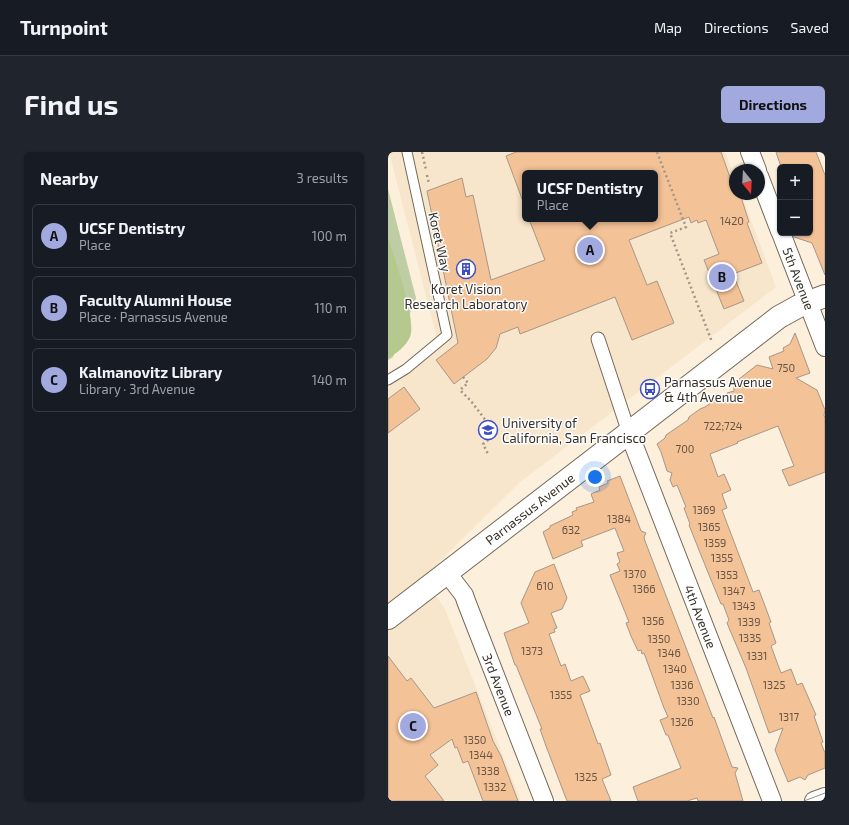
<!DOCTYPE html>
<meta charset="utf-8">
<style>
:root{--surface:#171b24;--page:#20242c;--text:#f1f3f6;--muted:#9ea1a6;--line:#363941;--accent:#a1a9df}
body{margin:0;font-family:"Exo 2",sans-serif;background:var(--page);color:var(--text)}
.controls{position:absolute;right:12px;top:12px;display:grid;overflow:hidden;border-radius:6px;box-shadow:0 1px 3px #0004}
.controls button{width:36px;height:36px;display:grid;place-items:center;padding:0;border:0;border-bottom:1px solid var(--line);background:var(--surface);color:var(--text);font:20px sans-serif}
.compass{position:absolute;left:341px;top:12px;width:36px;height:36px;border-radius:50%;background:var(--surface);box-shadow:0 1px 3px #0004;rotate:162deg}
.you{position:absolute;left:207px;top:325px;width:14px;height:14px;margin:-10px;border:3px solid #fff;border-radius:50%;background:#1a73e8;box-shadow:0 0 0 6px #1a73e833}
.badge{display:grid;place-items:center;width:26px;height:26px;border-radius:50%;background:var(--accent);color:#111;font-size:13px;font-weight:700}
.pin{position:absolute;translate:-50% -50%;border:2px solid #fff;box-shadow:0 1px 4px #0006}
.popup{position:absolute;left:134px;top:18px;width:136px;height:52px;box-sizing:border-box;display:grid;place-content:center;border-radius:6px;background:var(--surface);filter:drop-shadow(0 1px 3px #0005);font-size:13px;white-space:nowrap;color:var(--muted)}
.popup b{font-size:15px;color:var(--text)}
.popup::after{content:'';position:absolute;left:50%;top:100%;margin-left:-8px;border:8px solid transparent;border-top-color:var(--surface)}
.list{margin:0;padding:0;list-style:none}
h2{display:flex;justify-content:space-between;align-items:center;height:52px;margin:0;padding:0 16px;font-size:17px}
h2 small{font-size:13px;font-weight:400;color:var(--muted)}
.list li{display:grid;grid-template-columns:26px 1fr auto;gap:12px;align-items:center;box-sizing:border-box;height:64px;margin:0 8px 8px;padding:0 8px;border:1px solid var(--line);border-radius:6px}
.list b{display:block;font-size:15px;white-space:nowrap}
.list p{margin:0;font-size:13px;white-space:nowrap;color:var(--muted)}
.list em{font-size:13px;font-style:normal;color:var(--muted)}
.map{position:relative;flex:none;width:437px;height:649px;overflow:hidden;border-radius:6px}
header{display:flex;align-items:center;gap:24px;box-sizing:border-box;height:56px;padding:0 20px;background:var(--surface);border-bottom:1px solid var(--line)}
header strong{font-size:19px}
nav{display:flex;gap:22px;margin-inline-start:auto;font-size:14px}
.intro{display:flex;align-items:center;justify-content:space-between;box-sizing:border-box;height:96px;padding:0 24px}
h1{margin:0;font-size:28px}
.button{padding:10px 18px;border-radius:6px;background:var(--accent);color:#111;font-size:14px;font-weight:700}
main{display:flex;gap:24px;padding:0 24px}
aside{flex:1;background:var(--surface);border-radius:6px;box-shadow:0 1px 3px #0004}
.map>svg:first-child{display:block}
.built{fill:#f7e6cb;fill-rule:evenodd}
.green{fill:#bfcda5}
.forest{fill:#b5c88e}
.building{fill:#f4c297;stroke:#a89688}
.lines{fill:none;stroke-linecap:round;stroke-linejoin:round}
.service-casing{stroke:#756a59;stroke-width:11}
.pedestrian-casing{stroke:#756a59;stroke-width:15}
.minor-casing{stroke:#756a59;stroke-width:20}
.tertiary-casing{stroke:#756a59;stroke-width:24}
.path{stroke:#a09789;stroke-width:2.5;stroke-dasharray:2 3;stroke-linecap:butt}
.service{stroke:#fff;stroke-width:9}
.pedestrian{stroke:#fff;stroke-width:13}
.minor{stroke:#fff;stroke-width:18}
.tertiary{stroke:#fff;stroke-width:22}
.tram{stroke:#958c7e;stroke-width:1}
.labels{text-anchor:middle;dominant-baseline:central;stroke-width:3;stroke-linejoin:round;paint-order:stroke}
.number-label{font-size:11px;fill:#655444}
.street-label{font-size:13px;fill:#353028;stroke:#fefefe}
.poi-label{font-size:13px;fill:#353028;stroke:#fefefe;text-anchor:start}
</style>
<header>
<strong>Turnpoint</strong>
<nav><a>Map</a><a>Directions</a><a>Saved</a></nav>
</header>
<div class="intro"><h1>Find us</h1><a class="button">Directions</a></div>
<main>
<aside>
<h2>Nearby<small>3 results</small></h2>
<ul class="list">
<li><span class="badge">A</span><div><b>UCSF Dentistry</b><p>Place</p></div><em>100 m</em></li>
<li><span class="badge">B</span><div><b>Faculty Alumni House</b><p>Place · Parnassus Avenue</p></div><em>110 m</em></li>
<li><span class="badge">C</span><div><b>Kalmanovitz Library</b><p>Library · 3rd Avenue</p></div><em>140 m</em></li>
</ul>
</aside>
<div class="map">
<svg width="437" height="649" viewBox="0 0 437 649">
<rect width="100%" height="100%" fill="#fcefdb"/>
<path class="built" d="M 1,0 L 337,0 L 347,26 L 347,42 L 353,42 L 388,135 L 131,331 L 35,426 L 57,457 L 133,649 L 0,649 L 0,225 L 3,224 L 49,187 ZM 137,21 L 267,21 L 267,67 L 137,67 Z"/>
<polygon class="green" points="0,37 28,146 5,205 0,208"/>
<path class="forest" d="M 0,86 C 6,106 29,168 22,185 C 18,194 8,202 0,206 Z"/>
<g class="building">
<polygon points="128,0 333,0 344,31 347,30 347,42 352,42 361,70 359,71 374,111 345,122 356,149 336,157 316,108 331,102 318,68 310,71 309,68 303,71 301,65 241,88 259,133 269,129 286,171 244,188 227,145 132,182 130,175 112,182 108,196 99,207 66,232 48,208 70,191 39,39 74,26 78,45 85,43 103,128 157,108 141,67 267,67 267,21 137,21 137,51 136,52 118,4"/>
<polygon points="388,0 428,0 437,23 437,123 424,91 406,85 404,81 422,81 422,15 393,15"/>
<polygon points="407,181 422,221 408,226 429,238 437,258 436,263 437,266 437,320 401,334 394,318 406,314 390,274 349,290 350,291 322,302 330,325 336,322 343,338 334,342 339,356 334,358 365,440 371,438 383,470 381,471 388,491 383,494 393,521 403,517 409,533 414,531 428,563 426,564 435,590 433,591 437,601 437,616 420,623 417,628 412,625 400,630 387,598 395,576 381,581 358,516 339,471 341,468 335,452 333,452 319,418 301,373 302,372 296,356 298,355 289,333 285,335 282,328 284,321 279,319 273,300 269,292 277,286 278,283 300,268 301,265 312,257 317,255 327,248 340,243 339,241 346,239 346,231 369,213 385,217 381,205 396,199 395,196 402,192"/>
<polygon points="16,235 32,257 0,281 0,247"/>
<polygon points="232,324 253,379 258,381 256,385 257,389 325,566 326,565 344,615 350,616 347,621 355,649 310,649 309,646 299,649 250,649 245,635 293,616 280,583 278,583 272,568 280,565 276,556 256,501 254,502 253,498 250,499 243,484 238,471 241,470 222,423 232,419 229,412 232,410 229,401 236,399 227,376 193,389 195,394 165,407 155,380 162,376 162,374 185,363 184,360 189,358 188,356 206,350 203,342 212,338 211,335 220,331 219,329"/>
<polygon points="166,412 179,446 174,457 163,461 169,476 166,477 167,480 161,482 173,514 177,512 183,529 195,524 202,539 192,543 210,592 212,591 223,623 214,627 223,649 179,649 158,594 152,577 154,577 128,513 127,513 116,481 141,471 133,451 147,420"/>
<polygon points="0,504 19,529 23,526 46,556 88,540 105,589 113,604 130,649 95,649 80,609 75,611 69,595 67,596 64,587 42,603 50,613 37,624 56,649 0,649"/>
</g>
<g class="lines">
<g class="service-casing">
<polyline id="service" points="0,228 18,217 59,183 19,0"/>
</g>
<g class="pedestrian-casing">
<polyline id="pedestrian" points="210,187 241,281"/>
</g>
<g class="minor-casing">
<g id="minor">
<polyline points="362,0 369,18"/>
<polyline points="371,24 392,79"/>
<path id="s1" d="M 393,81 L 437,195"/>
<path id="s2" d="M 241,281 L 384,649"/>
<path id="s3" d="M 59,421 L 76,443 L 78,449 L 156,649"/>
<polyline points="426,649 437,645"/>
</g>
</g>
<g class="tertiary-casing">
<g id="tertiary">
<path id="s4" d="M 0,466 L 391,165 L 411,154 L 437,144"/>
</g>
</g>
<g class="path">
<polyline points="34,0 38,18"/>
<polyline points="269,0 298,75 282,81 324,190"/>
<polyline points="39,23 41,32"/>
<polyline points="75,225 80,231 72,238 83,249 108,282 95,292 100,302"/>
</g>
<use href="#service" class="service"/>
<use href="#pedestrian" class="pedestrian"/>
<use href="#minor" class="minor"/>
<use href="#tertiary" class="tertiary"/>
<g class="tram">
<polyline points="416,649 437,641"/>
<polyline points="436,649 437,649"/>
</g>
</g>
<defs>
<g id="building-ring" transform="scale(1)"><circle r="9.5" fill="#fefefe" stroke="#3f4fc2" stroke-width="1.5"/><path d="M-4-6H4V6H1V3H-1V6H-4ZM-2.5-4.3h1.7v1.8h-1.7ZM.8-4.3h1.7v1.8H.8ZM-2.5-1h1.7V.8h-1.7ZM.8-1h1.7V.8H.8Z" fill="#3f4fc2"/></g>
<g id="bus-ring" transform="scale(1)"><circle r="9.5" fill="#fefefe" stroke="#3f4fc2" stroke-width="1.5"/><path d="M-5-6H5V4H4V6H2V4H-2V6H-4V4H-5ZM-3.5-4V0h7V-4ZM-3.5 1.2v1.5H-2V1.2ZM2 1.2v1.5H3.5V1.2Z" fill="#3f4fc2"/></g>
<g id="university-ring" transform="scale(1)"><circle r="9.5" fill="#fefefe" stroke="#3f4fc2" stroke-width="1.5"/><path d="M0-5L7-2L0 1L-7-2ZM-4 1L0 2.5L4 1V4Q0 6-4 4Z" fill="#3f4fc2"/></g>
</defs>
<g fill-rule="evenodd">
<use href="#building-ring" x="78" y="117"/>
<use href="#bus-ring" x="262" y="237"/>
<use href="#university-ring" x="100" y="278"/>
</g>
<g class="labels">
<g class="number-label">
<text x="344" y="68">1420</text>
<text x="398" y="215">750</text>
<text x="335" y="273">722;724</text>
<text x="297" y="296">700</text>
<text x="316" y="357">1369</text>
<text x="231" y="366">1384</text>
<text x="321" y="374">1365</text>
<text x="183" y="377">632</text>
<text x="327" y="390">1359</text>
<text x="334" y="405">1355</text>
<text x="247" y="421">1370</text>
<text x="339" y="422">1353</text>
<text x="157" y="433">610</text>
<text x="256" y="436">1366</text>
<text x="346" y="438">1347</text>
<text x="356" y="453">1343</text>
<text x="265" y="468">1356</text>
<text x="361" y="469">1339</text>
<text x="362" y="485">1335</text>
<text x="271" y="486">1350</text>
<text x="144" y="498">1373</text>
<text x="281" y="500">1346</text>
<text x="369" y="503">1331</text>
<text x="287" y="516">1340</text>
<text x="294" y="532">1336</text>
<text x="386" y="532">1325</text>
<text x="173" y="542">1355</text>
<text x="300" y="548">1330</text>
<text x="401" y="564">1317</text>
<text x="294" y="569">1326</text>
<text x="87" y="587">1350</text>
<text x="93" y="602">1344</text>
<text x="100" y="618">1338</text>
<text x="198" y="624">1325</text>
<text x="107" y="634">1332</text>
</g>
<g class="street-label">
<text transform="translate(52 90) rotate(77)">Koret Way</text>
<text stroke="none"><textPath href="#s1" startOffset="49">5th Avenue</textPath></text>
<text stroke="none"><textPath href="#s4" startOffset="179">Parnassus Avenue</textPath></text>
<text stroke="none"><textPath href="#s2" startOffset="197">4th Avenue</textPath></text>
<text stroke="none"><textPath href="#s3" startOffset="124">3rd Avenue</textPath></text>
</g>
<g class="poi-label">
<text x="78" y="137" text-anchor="middle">Koret Vision<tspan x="78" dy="15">Research Laboratory</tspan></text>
<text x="276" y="230">Parnassus Avenue<tspan x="276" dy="15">&amp; 4th Avenue</tspan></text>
<text x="114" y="271">University of<tspan x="114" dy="15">California, San Francisco</tspan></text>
</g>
</g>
</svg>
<div class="controls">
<button>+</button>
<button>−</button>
</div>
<svg class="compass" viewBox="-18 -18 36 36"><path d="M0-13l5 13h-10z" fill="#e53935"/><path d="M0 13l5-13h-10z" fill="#9ea1a6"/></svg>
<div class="you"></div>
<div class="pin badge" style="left:202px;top:98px">A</div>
<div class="popup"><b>UCSF Dentistry</b>Place</div>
<div class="pin badge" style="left:334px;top:125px">B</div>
<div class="pin badge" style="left:25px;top:574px">C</div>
</div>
</main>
